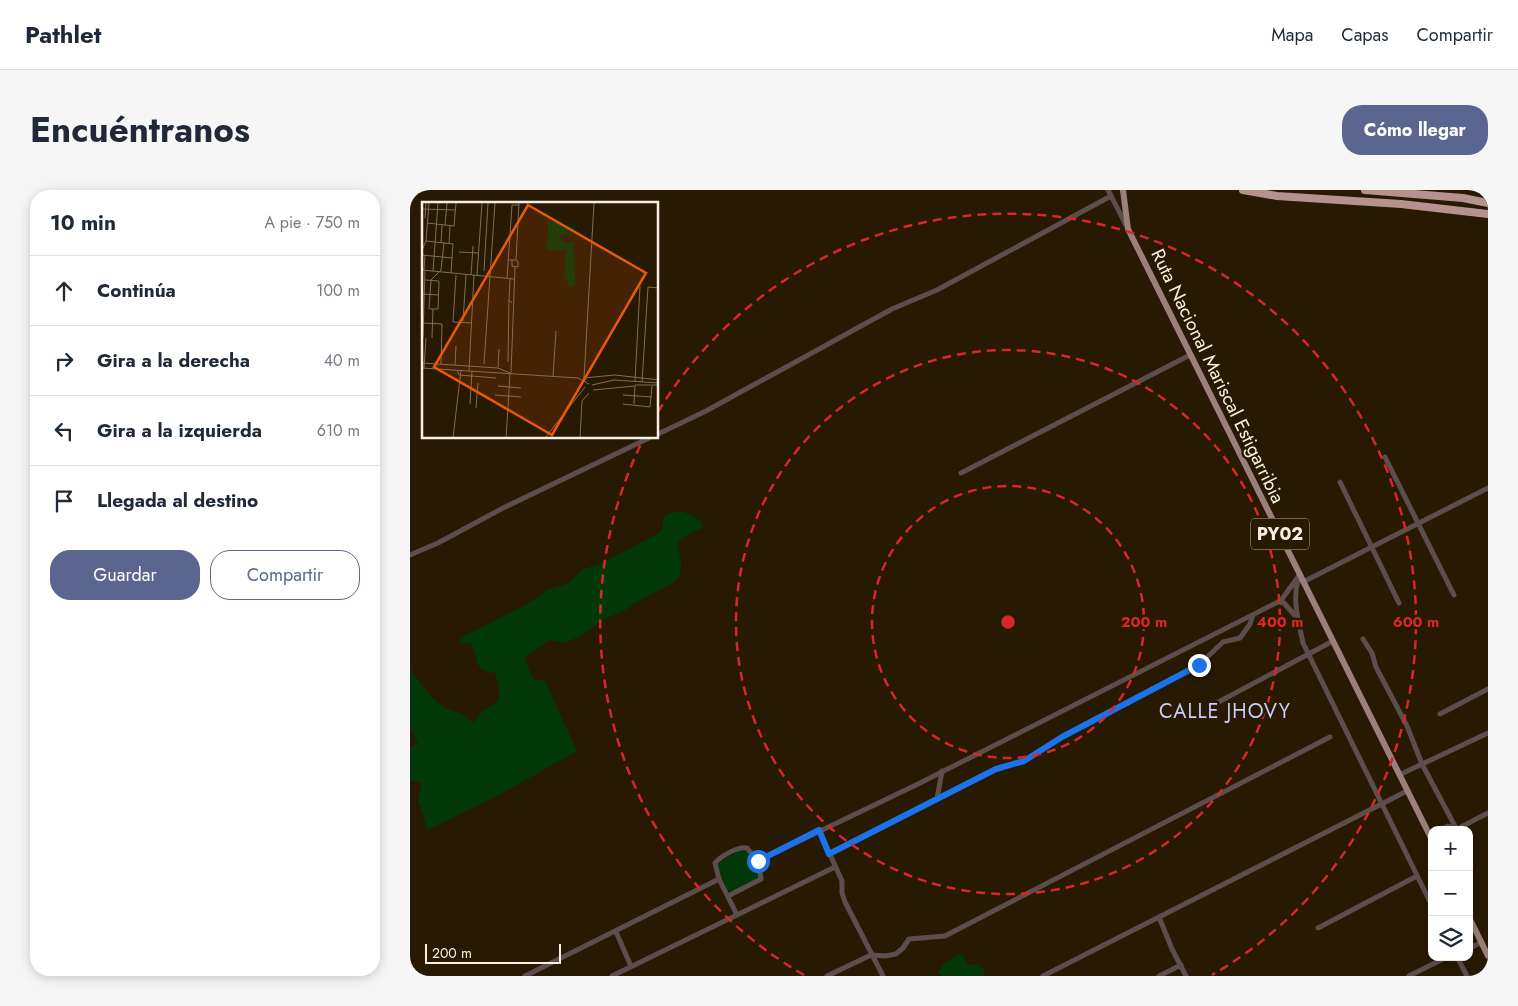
<!DOCTYPE html>
<html lang="es">
<meta charset="utf-8">
<style>
:root{--surface:#fff;--page:#f6f6f7;--text:#1f2937;--muted:#747a83;--line:#e0e1e3;--accent:#5b6690}
body{margin:0;font-family:Jost,sans-serif;background:var(--page);color:var(--text)}
.controls{position:absolute;right:15px;bottom:15px;display:grid;overflow:hidden;border-radius:10px;box-shadow:0 2px 12px #0003}
.controls button{width:45px;height:45px;display:grid;place-items:center;padding:0;border:0;border-bottom:1px solid var(--line);background:var(--surface);color:var(--text);font:25px sans-serif}
.scale{position:absolute;left:15px;bottom:12px;width:136px;box-sizing:border-box;padding-left:5px;border:2px solid #f9eee1;border-top:0;font-size:14px;line-height:18px;white-space:nowrap;color:#f9eee1;-webkit-text-stroke:4px #281903;paint-order:stroke}
.stop{position:absolute;width:15px;height:15px;margin:-11px;border:4px solid #1a73e8;border-radius:50%;background:#fff}
.stop.end{background:#1a73e8;border-color:#fff;box-shadow:0 1px 5px #0008}
.list{margin:0;padding:0;list-style:none}
h2{display:flex;justify-content:space-between;align-items:center;height:65px;margin:0;padding:0 20px;font-size:21px}
h2 small{font-size:16px;font-weight:400;color:var(--muted)}
.list li{display:grid;grid-template-columns:32px 1fr auto;gap:15px;align-items:center;box-sizing:border-box;height:70px;padding:0 20px;border-top:1px solid var(--line)}
.list b{display:block;font-size:19px;white-space:nowrap}
.list em{font-size:16px;font-style:normal;color:var(--muted)}
.actions{display:flex;gap:10px;padding:15px 20px}
.actions a{flex:1;padding:11px 0;border:1px solid var(--accent);border-radius:20px;text-align:center;font-size:18px;color:var(--accent)}
.actions .main{background:var(--accent);color:#fff}
.icon{flex:none;width:28px;height:28px;fill:none;stroke:currentColor;stroke-width:2;stroke-linecap:round;stroke-linejoin:round}
.map{position:relative;flex:none;width:1078px;height:786px;overflow:hidden;border-radius:20px}
header{display:flex;align-items:center;gap:30px;box-sizing:border-box;height:70px;padding:0 25px;background:var(--surface);border-bottom:1px solid var(--line)}
header strong{font-size:24px}
nav{display:flex;gap:28px;margin-inline-start:auto;font-size:18px}
.intro{display:flex;align-items:center;justify-content:space-between;box-sizing:border-box;height:120px;padding:0 30px}
h1{margin:0;font-size:35px}
.button{padding:12px 22px;border-radius:20px;background:var(--accent);color:#fff;font-size:18px;font-weight:700}
main{display:flex;gap:30px;padding:0 30px}
aside{flex:1;background:var(--surface);border-radius:20px;box-shadow:0 2px 12px #0003}
.map>svg:first-child{display:block}
.green{fill:#023807}
.lines{fill:none;stroke-linecap:round;stroke-linejoin:round}
.minor{stroke:#5c4e4c;stroke-width:5}
.major{stroke:#9c7f7b;stroke-width:6}
.highway{stroke:#b5928d;stroke-width:8}
.route{stroke:#1a73e8;stroke-width:6}
.ring{fill:none;stroke:#d62828;stroke-width:2.5;stroke-dasharray:9 6}
.labels{text-anchor:middle;dominant-baseline:central;stroke-width:5;stroke-linejoin:round;paint-order:stroke}
.shield{fill:#281903;stroke:#baae9e;stroke-width:1}
.shield-label{font-size:18px;font-weight:bold;fill:#f9eee1}
.street-label{font-size:19px;fill:#f9eee1;stroke:#281903}
.neighbourhood-label{font-size:20px;letter-spacing:1px;fill:#c7cffa;stroke:#281903}
.inset-road{fill:none;stroke:#7c6e5c;stroke-width:1}
.view{fill:#e8590c;fill-opacity:0.15;stroke:#e8590c;stroke-width:2.5}
.inset-edge{fill:none;stroke:#f9eee1;stroke-width:2.5}
.centre{fill:#d62828;stroke:#281903;stroke-width:2.5}
.ring-label{font-size:15px;text-anchor:middle;font-weight:bold;fill:#d62828;stroke:#281903;stroke-width:5;stroke-linejoin:round;paint-order:stroke}
</style>
<header>
<strong>Pathlet</strong>
<nav><a>Mapa</a><a>Capas</a><a>Compartir</a></nav>
</header>
<div class="intro"><h1>Encuéntranos</h1><a class="button">Cómo llegar</a></div>
<main>
<aside>
<h2>10 min<small>A pie · 750 m</small></h2>
<ul class="list">
<li><svg class="icon" aria-label="ahead" viewBox="0 0 24 24"><path d="M12 20V5M6 11l6-6 6 6"/></svg><div><b>Continúa</b></div><em>100 m</em></li>
<li><svg class="icon" aria-label="right" viewBox="0 0 24 24"><path d="M7 20v-9h11M14 6l5 5-5 5"/></svg><div><b>Gira a la derecha</b></div><em>40 m</em></li>
<li><svg class="icon" aria-label="left" viewBox="0 0 24 24"><path d="M17 20v-9H6M10 6l-5 5 5 5"/></svg><div><b>Gira a la izquierda</b></div><em>610 m</em></li>
<li><svg class="icon" aria-label="arrive" viewBox="0 0 24 24"><path d="M6 21V4h12l-3 4 3 4H6"/></svg><div><b>Llegada al destino</b></div></li>
</ul>
<div class="actions"><a class="main">Guardar</a><a>Compartir</a></div>
</aside>
<div class="map">
<svg width="1078" height="786" viewBox="0 0 1078 786">
<rect width="100%" height="100%" fill="#281903"/>
<g class="green">
<path d="M 268,321 C 276,322 286,327 292,332 L 293,337 C 284,343 272,345 267,355 C 270,368 275,379 266,391 L 225,413 L 216,420 L 196,428 L 174,444 L 155,453 L 140,450 L 118,465 L 115,469 L 123,489 L 135,491 L 167,561 L 89,605 L 18,640 L 8,610 L 12,593 L 0,591 L 0,558 L 8,553 L 0,536 L 0,479 C 11,492 20,510 36,518 C 39,520 43,521 47,522 C 54,524 58,529 63,533 L 72,522 L 89,510 L 89,496 L 85,483 C 62,480 70,471 61,454 L 58,453 L 50,453 L 51,448 L 108,419 L 128,407 L 136,400 L 157,394 L 174,379 L 194,372 L 249,343 L 252,339 L 253,328 L 258,324 Z"/>
<path d="M 331,660 C 344,660 348,677 349,688 L 320,702 L 317,700 L 307,675 L 309,672 Z"/>
<polygon points="550,763 554,766 556,773 562,775 568,774 573,779 575,786 532,786 528,782 535,773"/>
</g>
<g class="lines">
<g class="minor">
<polyline points="698,0 716,35"/>
<polyline points="248,244 296,221 482,119 527,100 701,6"/>
<polyline points="975,267 1044,405"/>
<polyline points="551,283 780,165"/>
<polyline points="930,292 989,413"/>
<polyline points="0,365 28,353 93,318 239,248"/>
<path d="M 888,390 C 882,411 889,432 893,453 L 1022,716"/>
<polyline points="893,392 1078,298"/>
<polyline points="868,412 874,413 888,429"/>
<polyline points="953,449 962,463 966,477 997,536 1012,574 1047,640"/>
<polyline points="801,516 923,451"/>
<polyline points="1030,524 1078,499"/>
<polyline points="989,585 1078,543"/>
<polyline points="527,609 586,579 614,571 652,547 789,475 813,452 830,448 840,434 843,425"/>
<polyline points="409,640 432,691 432,703 435,712 473,786"/>
<polyline points="1029,640 1038,636 1047,639 1078,623"/>
<polyline points="419,664 527,609 532,581"/>
<polyline points="348,671 508,594 868,412 872,409 890,384"/>
<path d="M 318,706 L 351,689 L 348,671 L 337,658 C 328,656 311,666 305,673 L 309,689 L 327,725"/>
<polyline points="749,727 762,759 776,786"/>
<polyline points="908,738 1007,686"/>
<polyline points="206,742 221,776"/>
<polyline points="1062,757 1072,752"/>
<polyline points="1047,767 1057,786"/>
<polyline points="115,786 309,689"/>
<polyline points="202,786 425,677"/>
<polyline points="417,786 461,765 475,766 486,764 493,758 499,749 535,746 920,547"/>
<polyline points="633,786 997,601"/>
<polyline points="749,786 771,775"/>
<polyline points="999,786 1037,767"/>
</g>
<g class="major">
<polyline points="713,0 718,39 1022,650"/>
<polyline points="1059,727 1078,766"/>
</g>
<g class="highway">
<polyline points="833,0 867,6 991,14 1078,24"/>
<polyline points="955,0 1053,8 1078,13"/>
</g>
</g>
<g class="lines">
<polyline class="route" points="348,671 409,640 419,664 586,579 614,571 652,547 789,475"/>
</g>
<g class="ring">
<circle cx="598" cy="432" r="136"/>
<circle cx="598" cy="432" r="272"/>
<path d="M394 785A408 408 0 0 1 233 250M248 222A408 408 0 1 1 802 785"/>
</g>
<g class="labels">
<rect class="shield" x="841" y="328.5" width="58" height="31" rx="4"/>
<g class="shield-label">
<text x="870" y="344">PY02</text>
</g>
<g class="street-label">
<text transform="translate(808 186) rotate(64)">Ruta Nacional Mariscal Estigarribia</text>
</g>
<g class="neighbourhood-label">
<text x="815" y="521">CALLE JHOVY</text>
</g>
</g>
<g transform="translate(12 12)">
<rect width="236" height="236" fill="#281903"/>
<path d="M 126,18 L 134,21 L 140,19 L 140,24 L 153,24 L 153,29 L 138,35 L 142,41 L 152,40 L 153,82 L 149,86 L 142,76 L 144,48 L 125,48 Z" fill="#023807"/>
<path class="inset-road" d="M 0,7 L 33,8M 3,16 L 4,1M 5,21 L 32,24 L 34,1M 23,23 L 25,1M 4,39 L 31,42 L 29,71M 19,41 L 20,23M 27,42 L 28,24M 0,48 L 4,39 L 7,1M 37,50 L 57,51M 0,53 L 30,56M 87,58 L 94,58 L 96,59 L 96,65 L 90,64 L 90,58M 94,58 L 97,1M 0,68 L 92,77M 2,68 L 3,53M 11,69 L 16,1M 62,69 L 66,1M 34,73 L 31,120 L 50,121M 49,73 L 51,44M 55,73 L 60,1M 85,76 L 90,3 L 97,3M 88,77 L 87,98 L 90,101M 3,78 L 17,79 L 16,107 L 8,107M 0,92 L 17,93M 7,107 L 9,78 L 19,68 L 22,41M 41,119 L 44,73M 1,121 L 20,122 L 19,162M 1,135 L 3,68M 10,136 L 11,107M 86,160 L 87,98M 0,161 L 76,166 L 88,171M 62,162 L 73,1M 33,163 L 34,144M 76,165 L 77,147M 0,166 L 156,176 L 167,182M 2,166 L 4,136M 35,168 L 37,173 L 74,176M 47,169 L 52,73M 89,171 L 93,65M 131,174 L 134,129M 161,176 L 193,173 L 237,178M 162,176 L 172,1M 213,179 L 218,84M 220,180 L 226,85 L 237,86M 170,183 L 192,178 L 237,181M 213,183 L 235,183M 76,184 L 99,186M 171,188 L 213,184M 73,193 L 99,195M 201,193 L 230,195M 48,202 L 50,169M 201,202 L 228,205 L 230,184M 212,202 L 213,183M 54,206 L 56,181M 31,236 L 39,168M 84,236 L 88,172M 123,236 L 163,185M 158,236 L 160,199 L 167,191"/>
<path class="view" d="M 106,3 L 224,71 L 130,233 L 12,165 Z"/>
<rect width="236" height="236" class="inset-edge"/>
</g>
<circle cx="598" cy="432" r="8" class="centre"/>
<g class="ring-label">
<text x="734" y="437">200 m</text>
<text x="870" y="437">400 m</text>
<text x="1006" y="437">600 m</text>
</g>
</svg>
<div class="controls">
<button>+</button>
<button>−</button>
<button><svg class="icon" aria-label="layers" viewBox="0 0 24 24"><path d="M12 4l9 5-9 5-9-5zM3 14l9 5 9-5"/></svg></button>
</div>
<div class="scale">200 m</div>
<div class="stop" style="left:348px;top:671px"></div>
<div class="stop end" style="left:789px;top:475px"></div>
</div>
</main>
